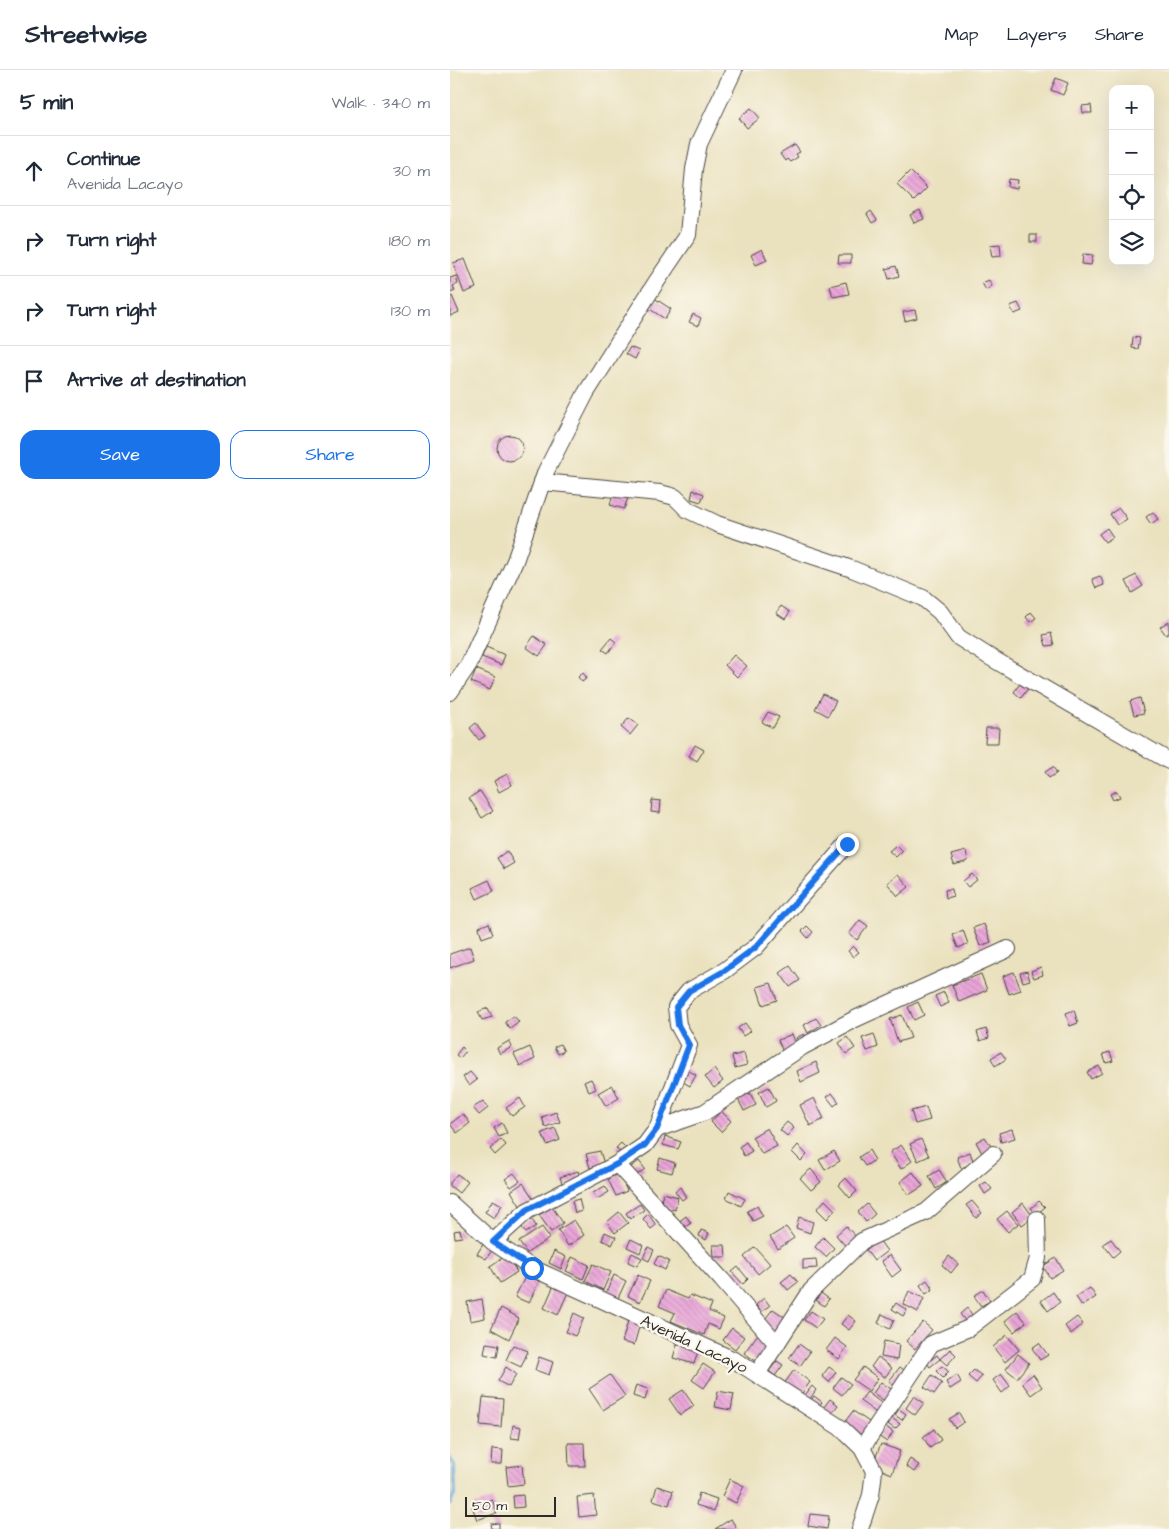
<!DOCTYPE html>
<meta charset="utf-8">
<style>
:root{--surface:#fff;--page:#f2f2f3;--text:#1f2937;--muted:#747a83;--line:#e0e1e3;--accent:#1a73e8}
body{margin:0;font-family:"Architects Daughter",sans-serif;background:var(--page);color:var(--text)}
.controls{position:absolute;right:15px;top:15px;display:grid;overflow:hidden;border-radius:10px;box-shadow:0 5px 20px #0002}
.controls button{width:45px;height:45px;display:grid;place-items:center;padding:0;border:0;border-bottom:1px solid var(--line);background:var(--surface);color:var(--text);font:25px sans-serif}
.scale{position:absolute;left:15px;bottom:12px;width:91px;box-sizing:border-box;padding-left:5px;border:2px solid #2b2b2b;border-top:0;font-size:14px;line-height:18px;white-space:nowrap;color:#2b2b2b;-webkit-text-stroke:4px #fbf7ec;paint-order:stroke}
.stop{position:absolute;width:15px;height:15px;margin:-11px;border:4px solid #1a73e8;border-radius:50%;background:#fff}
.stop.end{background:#1a73e8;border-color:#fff;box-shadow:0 1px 5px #0008}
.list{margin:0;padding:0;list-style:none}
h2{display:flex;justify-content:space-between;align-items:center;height:65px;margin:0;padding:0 20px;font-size:21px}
h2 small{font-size:16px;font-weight:400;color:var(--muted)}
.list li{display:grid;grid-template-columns:32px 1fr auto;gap:15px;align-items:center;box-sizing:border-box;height:70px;padding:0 20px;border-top:1px solid var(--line)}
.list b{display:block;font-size:19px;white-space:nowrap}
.list p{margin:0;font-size:16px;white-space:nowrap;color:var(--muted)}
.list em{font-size:16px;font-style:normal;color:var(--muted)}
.actions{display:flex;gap:10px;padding:15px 20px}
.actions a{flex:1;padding:11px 0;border:1px solid var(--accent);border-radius:15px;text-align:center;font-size:18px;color:var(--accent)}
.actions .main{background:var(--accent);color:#fff}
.icon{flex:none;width:28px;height:28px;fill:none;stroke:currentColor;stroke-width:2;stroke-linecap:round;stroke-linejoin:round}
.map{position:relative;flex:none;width:719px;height:1459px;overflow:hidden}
header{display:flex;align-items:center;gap:30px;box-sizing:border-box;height:70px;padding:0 25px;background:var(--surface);border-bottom:1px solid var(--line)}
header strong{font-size:24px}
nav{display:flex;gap:28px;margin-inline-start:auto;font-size:18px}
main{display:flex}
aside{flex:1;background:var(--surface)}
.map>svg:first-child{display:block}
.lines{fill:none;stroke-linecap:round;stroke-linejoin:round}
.stream{stroke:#65a6d9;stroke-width:4}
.building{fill:url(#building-back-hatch)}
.minor-casing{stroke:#484641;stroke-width:18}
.minor{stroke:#fff;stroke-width:16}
.route{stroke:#1a73e8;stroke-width:6}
.labels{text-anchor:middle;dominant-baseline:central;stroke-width:5;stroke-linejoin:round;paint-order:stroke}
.street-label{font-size:16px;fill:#2b2b2b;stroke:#fbf7ec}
</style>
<header>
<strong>Streetwise</strong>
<nav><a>Map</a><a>Layers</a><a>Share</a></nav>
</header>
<main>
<aside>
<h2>5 min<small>Walk · 340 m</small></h2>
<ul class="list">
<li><svg class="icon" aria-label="ahead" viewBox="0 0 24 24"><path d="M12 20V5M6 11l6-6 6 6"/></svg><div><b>Continue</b><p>Avenida Lacayo</p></div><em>30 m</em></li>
<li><svg class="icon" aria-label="right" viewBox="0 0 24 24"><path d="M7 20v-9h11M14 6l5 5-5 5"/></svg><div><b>Turn right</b></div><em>180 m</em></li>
<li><svg class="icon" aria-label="right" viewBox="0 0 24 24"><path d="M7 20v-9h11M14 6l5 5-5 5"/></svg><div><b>Turn right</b></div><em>130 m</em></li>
<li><svg class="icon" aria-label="arrive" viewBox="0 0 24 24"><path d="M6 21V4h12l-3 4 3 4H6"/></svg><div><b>Arrive at destination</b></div></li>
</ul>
<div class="actions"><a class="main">Save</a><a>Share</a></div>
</aside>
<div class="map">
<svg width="719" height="1459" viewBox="0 0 719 1459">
<defs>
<pattern id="building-back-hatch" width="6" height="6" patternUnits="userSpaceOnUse" patternTransform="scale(1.25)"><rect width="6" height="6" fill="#eaa5d9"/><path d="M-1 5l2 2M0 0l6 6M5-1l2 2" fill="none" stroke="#be87b0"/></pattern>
</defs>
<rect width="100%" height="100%" fill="#fbf7ec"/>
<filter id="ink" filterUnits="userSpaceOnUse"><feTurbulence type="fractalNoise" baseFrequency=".02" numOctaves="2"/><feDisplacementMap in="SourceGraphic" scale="10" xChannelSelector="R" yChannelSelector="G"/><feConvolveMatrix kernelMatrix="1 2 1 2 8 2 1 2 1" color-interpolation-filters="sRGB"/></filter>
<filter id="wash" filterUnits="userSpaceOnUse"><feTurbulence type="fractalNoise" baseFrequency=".0096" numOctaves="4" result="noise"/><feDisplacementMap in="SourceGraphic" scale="20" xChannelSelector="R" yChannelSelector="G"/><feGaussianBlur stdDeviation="1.12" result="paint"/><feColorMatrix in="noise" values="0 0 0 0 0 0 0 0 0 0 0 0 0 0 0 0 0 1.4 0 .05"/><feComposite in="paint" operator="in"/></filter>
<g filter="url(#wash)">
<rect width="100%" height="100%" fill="#eae1be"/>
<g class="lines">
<polyline class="stream" points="0,1389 4,1395 5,1423 0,1434"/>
</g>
<g id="blocks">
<g class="building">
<polygon points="606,8 618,13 613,25 601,20"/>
<polygon points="641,35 642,43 633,43 632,36"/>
<polygon points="301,38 310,48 297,58 289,48"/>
<polygon points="345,75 350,82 346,84 348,87 340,92 337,89 335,91 330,84"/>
<polygon points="460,101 477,118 464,131 447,114"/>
<polygon points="559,109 568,110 567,119 558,117"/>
<polygon points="470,140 474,149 464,153 460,145"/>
<polygon points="421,141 427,150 422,153 417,144"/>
<rect x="580" y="165" width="7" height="7"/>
<polygon points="550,174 551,186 542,187 540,175"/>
<polygon points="312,179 317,190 306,195 301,185"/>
<polygon points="633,184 643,185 641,195 632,194"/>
<polygon points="389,185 401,185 401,193 388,193"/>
<polygon points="15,189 26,218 14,223 3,193"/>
<polygon points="446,196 449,206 439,209 436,199"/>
<polygon points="6,206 8,214 3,216 5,221 0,223 0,208"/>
<polygon points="539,210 542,216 536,220 532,213"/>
<polygon points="396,212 399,224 383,227 380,216"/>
<polygon points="2,226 9,242 0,246 0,227"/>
<polygon points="201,226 221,239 215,249 195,236"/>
<polygon points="568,233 572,241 564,244 560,236"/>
<polygon points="465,240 467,248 455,251 453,242"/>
<polygon points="243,244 251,248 248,256 239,252"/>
<polygon points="683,267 690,268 688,279 682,278"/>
<polygon points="180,277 189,281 185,289 176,284"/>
<circle cx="60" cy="378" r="13"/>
<polygon points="164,420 179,425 174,439 160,435"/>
<polygon points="243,420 254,424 251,432 241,429"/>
<polygon points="669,438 677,449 667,455 660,444"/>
<polygon points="703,442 708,449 701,454 696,447"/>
<polygon points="657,458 663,467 655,472 649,464"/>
<polygon points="686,505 693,516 682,523 676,511"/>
<polygon points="650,506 654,515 646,518 642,509"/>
<polygon points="331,536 340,542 335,549 326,543"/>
<polygon points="581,542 586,548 580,552 576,547"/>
<polygon points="719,551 719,563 716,565 710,557"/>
<polygon points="601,563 604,575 596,576 593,565"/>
<polygon points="84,566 97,575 89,586 76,577"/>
<polygon points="161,568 166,572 158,583 152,579"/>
<polygon points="36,577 55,585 51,595 32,587"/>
<polygon points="284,585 297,596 287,607 275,595"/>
<polygon points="26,599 45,607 40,620 21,612"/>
<polygon points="133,603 137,608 132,612 128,607"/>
<polygon points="571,612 579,617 571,628 564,622"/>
<polygon points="373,624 386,631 378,646 365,639"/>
<polygon points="690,628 694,643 684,645 680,631"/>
<polygon points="318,642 329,647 323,658 312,652"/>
<polygon points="179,648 188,655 180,665 171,657"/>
<polygon points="26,653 35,666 29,670 20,658"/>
<polygon points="536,658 549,658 548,673 535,673"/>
<polygon points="245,675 254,680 247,691 239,686"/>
<polygon points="603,697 607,703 599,708 595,702"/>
<polygon points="57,704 62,715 49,722 44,711"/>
<polygon points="30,721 43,741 32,748 19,728"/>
<polygon points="667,721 670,727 663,730 660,724"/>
<polygon points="202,730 211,731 210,743 201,742"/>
<polygon points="446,775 452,781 446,787 439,781"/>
<polygon points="57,781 64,793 54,799 47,788"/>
<polygon points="516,781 518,791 504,795 501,785"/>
<polygon points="448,804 459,817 448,826 437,813"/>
<polygon points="522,804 527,810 518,817 513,811"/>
<polygon points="39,810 44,821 27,829 22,818"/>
<polygon points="502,819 503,826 496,828 495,820"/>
<polygon points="410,850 418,856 407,870 399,864"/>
<polygon points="39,853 43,864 32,868 29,857"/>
<polygon points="534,854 541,872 530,876 523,858"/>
<polygon points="357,856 363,862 358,868 352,861"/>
<polygon points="513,860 518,874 508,878 503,865"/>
<polygon points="403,876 409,882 403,887 398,881"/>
<polygon points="20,877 24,889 0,898 0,884"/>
<polygon points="340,896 350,910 340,917 330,903"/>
<polygon points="591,897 593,905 584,908 581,901"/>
<polygon points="577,901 580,910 573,912 570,903"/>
<polygon points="564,902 571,920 559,924 553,906"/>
<polygon points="531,904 537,920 509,932 502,915"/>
<polygon points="321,913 327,930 313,935 307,917"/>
<polygon points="494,922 499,933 490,937 485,926"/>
<polygon points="468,932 474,945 464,950 458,937"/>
<polygon points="38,938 42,947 32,950 28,942"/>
<polygon points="624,940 628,953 620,956 616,943"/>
<polygon points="452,945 461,968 448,972 440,949"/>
<polygon points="64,946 69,952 60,959 55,952"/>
<polygon points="366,948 371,955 358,963 354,955"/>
<polygon points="295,953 301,961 293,966 288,958"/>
<polygon points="536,959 539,968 530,971 527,962"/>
<polygon points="342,964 347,976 333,982 328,970"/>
<polygon points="354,964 357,969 349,973 346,968"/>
<polygon points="424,964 428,977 417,981 412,968"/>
<polygon points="397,967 405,978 396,984 389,973"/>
<polygon points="59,971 62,977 50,984 47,978"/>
<polygon points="110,974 114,981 108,984 104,977"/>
<polygon points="12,977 16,981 10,988 6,985"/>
<polygon points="80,977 85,989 70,996 64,984"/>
<polygon points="551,982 556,989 545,996 541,988"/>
<polygon points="660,982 663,991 656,993 653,984"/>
<polygon points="294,983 297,995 285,998 282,986"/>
<polygon points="366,992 370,1003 351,1012 347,1001"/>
<polygon points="649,996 652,1003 641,1009 637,1002"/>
<polygon points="234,998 246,1005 240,1016 228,1009"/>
<polygon points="264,999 273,1011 264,1018 255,1007"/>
<polygon points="20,1002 27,1010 19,1016 13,1007"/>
<polygon points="141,1009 146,1019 139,1022 134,1012"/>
<polygon points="162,1015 169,1028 156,1036 148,1023"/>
<polygon points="319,1017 326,1031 316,1037 309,1022"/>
<polygon points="300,1023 306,1035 294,1041 288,1029"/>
<polygon points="382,1023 389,1032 384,1036 377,1027"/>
<polygon points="70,1028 75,1037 62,1046 56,1038"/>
<polygon points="364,1028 374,1049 360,1056 350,1035"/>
<polygon points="33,1031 38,1038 29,1045 23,1038"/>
<polygon points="476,1037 480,1050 465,1054 461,1041"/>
<polygon points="271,1041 281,1051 271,1062 261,1052"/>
<polygon points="106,1042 110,1052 95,1057 92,1047"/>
<polygon points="13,1044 20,1053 7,1063 0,1054"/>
<polygon points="337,1052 344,1058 337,1066 330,1060"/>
<polygon points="52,1053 57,1063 49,1067 44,1058"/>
<polygon points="105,1058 110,1070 97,1075 92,1063"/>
<polygon points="317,1058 327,1076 312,1084 302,1067"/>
<polygon points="562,1059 565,1068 551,1072 549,1063"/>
<polygon points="215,1066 231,1072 228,1079 213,1075"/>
<polygon points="535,1067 543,1079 533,1085 526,1072"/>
<polygon points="51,1069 56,1075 45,1085 40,1079"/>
<polygon points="471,1069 479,1086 468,1091 460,1074"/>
<polygon points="296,1072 302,1081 294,1086 289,1077"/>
<polygon points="171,1073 176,1078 171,1083 166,1078"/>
<polygon points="348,1075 357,1085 351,1091 342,1082"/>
<polygon points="451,1075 462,1091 451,1099 440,1082"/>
<polygon points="419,1080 425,1090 415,1096 409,1087"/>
<polygon points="150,1081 154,1094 140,1098 136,1084"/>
<polygon points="384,1081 390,1091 375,1100 369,1090"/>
<polygon points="520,1082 524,1093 511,1098 507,1087"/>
<polygon points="210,1088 225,1093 222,1103 207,1099"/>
<polygon points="189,1091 195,1099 184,1107 178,1099"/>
<polygon points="361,1099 371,1112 361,1120 350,1108"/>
<polygon points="489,1100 497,1112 486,1119 479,1106"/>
<polygon points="128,1101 131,1110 113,1116 110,1107"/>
<polygon points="463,1102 473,1116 459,1125 450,1112"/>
<polygon points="64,1103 70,1111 61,1117 55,1109"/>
<polygon points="169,1103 177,1121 166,1126 158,1109"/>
<polygon points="7,1104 18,1112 9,1123 0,1116 0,1113"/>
<polygon points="396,1108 407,1121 400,1128 389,1115"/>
<polygon points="536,1112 542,1119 535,1124 530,1116"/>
<polygon points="73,1113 85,1131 72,1139 61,1121"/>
<polygon points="155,1116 159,1122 147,1129 143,1123"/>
<polygon points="230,1117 236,1127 232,1130 225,1121"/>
<polygon points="279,1121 295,1129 291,1136 276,1128"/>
<polygon points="213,1123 228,1127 225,1140 210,1136"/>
<polygon points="129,1129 132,1141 125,1143 122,1131"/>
<polygon points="43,1130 52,1135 44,1148 35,1142"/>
<polygon points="375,1130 385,1140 377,1149 367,1139"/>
<polygon points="522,1131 532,1143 526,1148 516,1135"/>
<polygon points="589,1131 595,1137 587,1144 581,1138"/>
<polygon points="573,1133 583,1147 572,1155 562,1142"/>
<polygon points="190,1134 194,1140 180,1149 176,1143"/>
<polygon points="417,1134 425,1144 416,1152 408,1142"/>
<polygon points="307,1136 313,1146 303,1151 297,1141"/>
<polygon points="102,1137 113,1153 101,1162 89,1145"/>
<polygon points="557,1141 568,1154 558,1162 547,1149"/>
<polygon points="169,1142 178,1153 165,1163 157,1152"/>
<polygon points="198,1144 206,1155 201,1159 193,1149"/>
<polygon points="236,1146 241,1153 232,1159 227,1153"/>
<polygon points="349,1147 363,1152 360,1163 346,1158"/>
<polygon points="81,1148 86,1156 76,1163 70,1155"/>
<polygon points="124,1150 134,1165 118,1176 108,1160"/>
<polygon points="396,1156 409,1170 398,1179 386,1165"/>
<polygon points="92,1157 100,1168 77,1183 69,1172"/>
<polygon points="336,1157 344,1168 328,1179 320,1167"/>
<polygon points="10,1160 12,1167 5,1168 4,1161"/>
<polygon points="251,1160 259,1163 256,1170 249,1166"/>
<polygon points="155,1162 166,1167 162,1175 152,1170"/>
<polygon points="373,1167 384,1178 376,1187 365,1177"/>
<polygon points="181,1169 193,1175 190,1183 177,1177"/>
<polygon points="661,1169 670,1181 663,1187 653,1174"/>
<polygon points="429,1170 437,1181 424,1191 416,1180"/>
<polygon points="35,1171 44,1177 36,1189 27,1184"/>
<polygon points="263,1175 275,1175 276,1187 264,1187"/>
<polygon points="198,1177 204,1180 199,1191 193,1188"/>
<polygon points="305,1177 320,1194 308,1204 294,1187"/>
<polygon points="104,1181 116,1187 111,1199 99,1193"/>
<polygon points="182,1183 192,1188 187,1196 178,1192"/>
<polygon points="57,1185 67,1202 50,1213 40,1196"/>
<polygon points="440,1185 451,1200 442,1207 431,1191"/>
<polygon points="208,1186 219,1191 215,1200 204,1194"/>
<polygon points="499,1186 508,1194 501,1203 492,1195"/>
<polygon points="122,1187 139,1195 133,1209 116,1201"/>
<polygon points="606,1188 613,1200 600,1208 593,1196"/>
<polygon points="366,1189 367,1198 353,1199 353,1190"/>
<polygon points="143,1194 161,1202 153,1220 135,1211"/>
<polygon points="288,1197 298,1209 293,1214 282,1202"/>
<polygon points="341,1204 348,1212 338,1220 331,1212"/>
<polygon points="76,1205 89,1211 79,1233 65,1227"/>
<polygon points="164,1205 176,1211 168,1228 156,1223"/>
<polygon points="188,1205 200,1211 190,1232 178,1226"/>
<polygon points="477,1210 483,1219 476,1224 470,1215"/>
<polygon points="104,1215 118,1222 108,1245 94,1238"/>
<polygon points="640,1218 646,1227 632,1236 626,1227"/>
<polygon points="216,1220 238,1229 240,1225 262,1234 259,1241 274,1248 269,1259 258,1254 254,1265 221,1251 225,1243 209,1236"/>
<polygon points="533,1220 540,1231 531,1236 524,1226"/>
<polygon points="459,1221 474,1228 468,1242 453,1234"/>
<polygon points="603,1222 610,1232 598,1241 591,1231"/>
<polygon points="371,1223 379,1229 374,1236 366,1230"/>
<polygon points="314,1228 320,1236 311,1242 306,1235"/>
<polygon points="32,1229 35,1248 20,1251 17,1232"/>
<polygon points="446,1233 457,1240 453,1246 442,1239"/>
<polygon points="51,1238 69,1248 59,1269 41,1259"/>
<polygon points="517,1238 524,1247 517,1253 510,1244"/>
<polygon points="323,1239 336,1248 325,1263 312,1253"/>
<polygon points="361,1241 373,1249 366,1258 354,1250"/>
<polygon points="567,1241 576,1252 564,1262 555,1251"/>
<polygon points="124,1243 134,1248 125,1266 116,1262"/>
<polygon points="432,1244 444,1250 440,1259 428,1253"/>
<polygon points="398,1245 406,1251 399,1260 391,1254"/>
<polygon points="627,1247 633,1254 621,1264 615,1256"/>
<polygon points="178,1251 190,1254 184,1275 172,1272"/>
<polygon points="473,1252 482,1260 465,1279 456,1271"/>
<polygon points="282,1258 294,1267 285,1279 273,1270"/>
<polygon points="308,1264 320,1273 307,1292 294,1283"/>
<polygon points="557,1265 569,1280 555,1292 543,1277"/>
<polygon points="385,1268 397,1277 389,1289 376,1280"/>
<polygon points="228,1271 249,1278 244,1294 223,1288"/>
<polygon points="434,1271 449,1274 447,1290 431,1287"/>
<polygon points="36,1273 49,1275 47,1287 34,1284"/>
<polygon points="589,1273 598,1285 590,1290 582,1278"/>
<polygon points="349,1274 360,1282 350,1296 339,1288"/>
<polygon points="63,1275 78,1281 71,1297 56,1290"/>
<polygon points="500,1279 506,1285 497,1295 490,1289"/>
<polygon points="568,1284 579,1293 567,1308 556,1299"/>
<polygon points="487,1285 490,1289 480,1297 477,1293"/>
<polygon points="89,1287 103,1292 99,1305 85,1300"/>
<polygon points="428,1287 442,1298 435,1307 421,1297"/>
<polygon points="327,1291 333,1295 325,1306 319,1301"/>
<polygon points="253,1294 265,1302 254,1318 242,1310"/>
<polygon points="492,1296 499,1302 493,1308 486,1301"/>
<polygon points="56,1297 66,1304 59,1317 48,1311"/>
<polygon points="379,1297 386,1302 379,1312 372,1306"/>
<polygon points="413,1297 428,1308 419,1321 403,1310"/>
<polygon points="450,1297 458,1303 447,1318 439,1311"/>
<polygon points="344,1300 360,1312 350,1326 334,1314"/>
<polygon points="524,1300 532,1306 526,1313 518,1306"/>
<polygon points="551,1304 560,1316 552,1323 543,1310"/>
<polygon points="583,1304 592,1317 581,1325 572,1313"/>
<polygon points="160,1305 175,1326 153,1340 139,1319"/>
<polygon points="482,1305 492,1313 484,1324 474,1317"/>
<polygon points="507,1305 511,1312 500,1319 496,1312"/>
<polygon points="391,1307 401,1314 392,1325 383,1318"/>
<polygon points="431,1312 444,1321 436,1332 423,1323"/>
<polygon points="186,1315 198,1319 195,1330 183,1326"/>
<polygon points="362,1316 366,1320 357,1333 352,1329"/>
<polygon points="233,1320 244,1336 230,1345 219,1329"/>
<polygon points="268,1321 284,1324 281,1340 265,1337"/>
<polygon points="417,1322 435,1336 428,1344 410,1331"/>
<polygon points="364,1326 372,1332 368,1337 360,1331"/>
<polygon points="464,1326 474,1333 465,1345 456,1338"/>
<polygon points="33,1327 53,1329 51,1357 30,1355"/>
<polygon points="380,1329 388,1335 381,1344 373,1338"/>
<polygon points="449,1339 456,1344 452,1350 445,1345"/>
<polygon points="403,1341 422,1354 413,1366 394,1353"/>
<polygon points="509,1343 514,1352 505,1358 499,1349"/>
<polygon points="439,1346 450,1354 445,1359 435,1352"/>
<polygon points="63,1355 71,1357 69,1369 61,1368"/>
<polygon points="435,1356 443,1362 437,1372 428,1366"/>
<polygon points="484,1359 491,1370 480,1378 473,1367"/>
<polygon points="118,1373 134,1373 135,1396 119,1396"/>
<polygon points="431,1374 450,1381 442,1404 422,1396"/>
<polygon points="42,1379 53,1380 52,1394 41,1394"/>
<polygon points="460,1389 469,1395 464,1402 456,1396"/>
<polygon points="72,1395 74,1414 58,1416 56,1397"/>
<polygon points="280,1409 294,1416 286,1433 272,1426"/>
<polygon points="207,1416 223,1421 219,1435 203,1430"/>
<polygon points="249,1423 267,1429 264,1441 246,1435"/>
<polygon points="73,1425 74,1437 64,1438 63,1426"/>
<polygon points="144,1425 146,1445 129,1447 127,1427"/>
<polygon points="42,1429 47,1443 27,1450 22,1436"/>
<polygon points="360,1444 379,1446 377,1459 358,1456"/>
<polygon points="281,1449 286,1457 284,1459 265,1459"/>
<polygon points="49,1453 49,1459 42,1459 41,1454"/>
</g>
</g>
</g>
<g filter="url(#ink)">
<use href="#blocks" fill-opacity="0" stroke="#484641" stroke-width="1"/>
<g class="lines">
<g class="minor-casing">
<g id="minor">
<polyline points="92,412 210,423 225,427 238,440 267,454 402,499 473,528 490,542 508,567 538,586 719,691"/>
<polyline points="0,622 19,594 65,491 96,401 136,323 205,214 238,165 244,99 249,74 284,0"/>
<polyline points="207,1059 255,1042 352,977 403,950 558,879"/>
<polyline points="167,1094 272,1210 327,1274"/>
<polyline points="0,1133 43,1172 82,1198 286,1291 391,1358 412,1378 424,1401 421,1425 410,1459"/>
<polyline points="43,1172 77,1141 167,1094 195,1075 207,1059 239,975 228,955 226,937 239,921 274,901 306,877 397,774"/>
<polyline points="307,1304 361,1221 412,1171 476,1142 543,1084"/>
<polyline points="412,1378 481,1274 519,1258 582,1209 588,1188 587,1149"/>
</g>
</g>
<use href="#minor" class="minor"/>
</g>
</g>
<g class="lines" filter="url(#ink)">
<polyline class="route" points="82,1198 43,1172 77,1140 167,1094 195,1075 207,1059 239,975 228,955 226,937 239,921 274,901 306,877 397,774"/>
</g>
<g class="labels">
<g class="street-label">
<text transform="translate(244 1274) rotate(25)">Avenida Lacayo</text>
</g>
</g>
</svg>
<div class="controls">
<button>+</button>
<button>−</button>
<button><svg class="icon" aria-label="locate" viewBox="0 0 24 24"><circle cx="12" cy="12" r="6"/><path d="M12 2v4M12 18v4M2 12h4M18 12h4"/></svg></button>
<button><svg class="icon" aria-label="layers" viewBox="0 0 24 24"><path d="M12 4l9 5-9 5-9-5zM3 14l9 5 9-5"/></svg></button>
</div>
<div class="scale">50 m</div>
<div class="stop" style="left:82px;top:1198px"></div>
<div class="stop end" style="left:397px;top:774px"></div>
</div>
</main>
